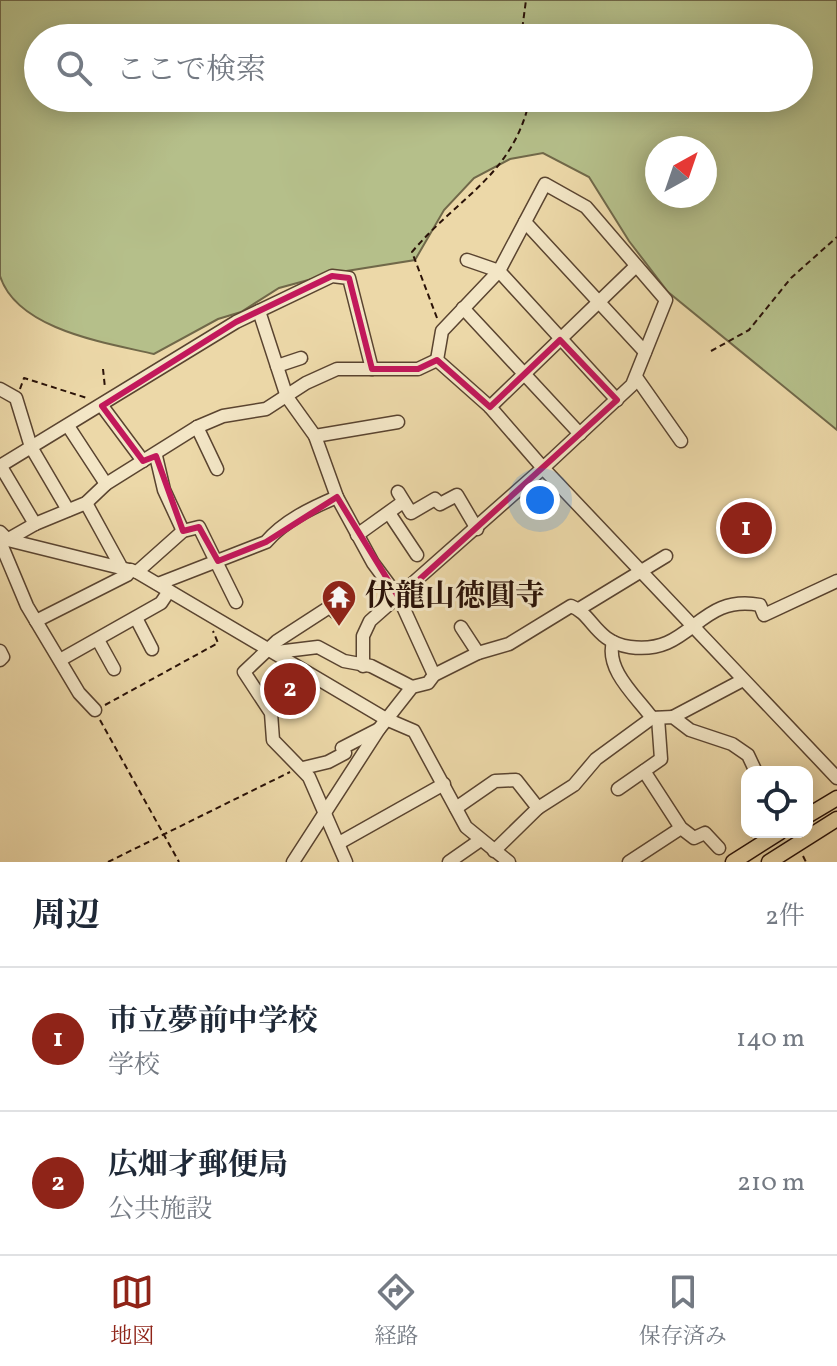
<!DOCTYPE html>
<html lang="ja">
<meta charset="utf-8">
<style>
:root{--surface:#fff;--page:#f2f2f3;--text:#1f2937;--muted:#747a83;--line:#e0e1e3;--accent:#8f2418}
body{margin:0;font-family:Vollkorn,"Noto Serif JP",serif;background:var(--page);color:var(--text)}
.controls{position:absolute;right:24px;bottom:24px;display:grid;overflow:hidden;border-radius:16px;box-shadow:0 4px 20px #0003}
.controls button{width:72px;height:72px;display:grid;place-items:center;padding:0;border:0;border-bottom:2px solid var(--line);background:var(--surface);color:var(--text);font:40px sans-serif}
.compass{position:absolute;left:645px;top:136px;width:72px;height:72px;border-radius:50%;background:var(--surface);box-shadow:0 4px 20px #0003;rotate:40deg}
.you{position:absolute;left:540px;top:500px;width:28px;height:28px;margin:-20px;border:6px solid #fff;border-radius:50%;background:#1a73e8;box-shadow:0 0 0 12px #1a73e833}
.badge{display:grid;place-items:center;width:52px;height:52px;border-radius:50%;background:var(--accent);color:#fff;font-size:26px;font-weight:700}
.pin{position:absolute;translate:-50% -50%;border:4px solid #fff;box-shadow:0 2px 8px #0006}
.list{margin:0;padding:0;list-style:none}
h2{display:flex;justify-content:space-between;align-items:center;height:104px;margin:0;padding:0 32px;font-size:34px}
h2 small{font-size:26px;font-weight:400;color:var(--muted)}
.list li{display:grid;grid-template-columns:52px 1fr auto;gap:24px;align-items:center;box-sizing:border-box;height:144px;padding:0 32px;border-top:2px solid var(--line)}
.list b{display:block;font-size:30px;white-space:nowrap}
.list p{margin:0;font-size:26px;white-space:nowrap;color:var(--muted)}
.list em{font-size:26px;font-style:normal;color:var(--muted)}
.icon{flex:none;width:44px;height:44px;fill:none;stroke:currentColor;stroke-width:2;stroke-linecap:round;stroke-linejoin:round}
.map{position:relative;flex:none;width:837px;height:862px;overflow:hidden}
.search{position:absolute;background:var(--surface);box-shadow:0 4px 20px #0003;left:24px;right:24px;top:24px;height:88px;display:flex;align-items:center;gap:20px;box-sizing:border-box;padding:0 28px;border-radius:44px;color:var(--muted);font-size:30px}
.sheet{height:392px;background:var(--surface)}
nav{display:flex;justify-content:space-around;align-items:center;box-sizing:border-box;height:112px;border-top:2px solid var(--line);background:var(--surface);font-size:22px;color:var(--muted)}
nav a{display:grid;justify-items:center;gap:4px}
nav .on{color:var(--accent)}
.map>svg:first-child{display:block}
.green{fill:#b5bf8a;stroke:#706849;stroke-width:2;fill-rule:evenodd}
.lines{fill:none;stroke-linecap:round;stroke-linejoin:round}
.minor-casing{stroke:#5a4430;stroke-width:15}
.major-casing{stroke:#2a1208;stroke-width:17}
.path{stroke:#2a1208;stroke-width:2;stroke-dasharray:6 4;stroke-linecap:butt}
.minor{stroke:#f3e6c6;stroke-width:12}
.major{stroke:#ecd8a8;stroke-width:14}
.marked{fill:none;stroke:#c2185b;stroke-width:6;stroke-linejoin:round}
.labels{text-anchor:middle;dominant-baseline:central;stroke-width:6;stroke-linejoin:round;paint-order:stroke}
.poi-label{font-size:30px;font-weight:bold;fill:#2a1208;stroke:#f3e6c6;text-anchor:start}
</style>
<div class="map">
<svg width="837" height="862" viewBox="0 0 837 862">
<rect width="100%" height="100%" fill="#ecd8a8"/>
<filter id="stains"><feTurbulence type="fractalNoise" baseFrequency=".0025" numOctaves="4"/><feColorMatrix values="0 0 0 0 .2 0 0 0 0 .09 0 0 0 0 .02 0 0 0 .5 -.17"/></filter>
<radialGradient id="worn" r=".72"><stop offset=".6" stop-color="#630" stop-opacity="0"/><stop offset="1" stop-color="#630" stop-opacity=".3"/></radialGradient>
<path class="green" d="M 0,0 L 837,0 L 837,430 L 668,292 L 629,241 L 589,177 L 543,153 L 510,159 L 474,178 L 444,210 L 415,260 L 334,273 L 279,288 L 241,312 L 218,319 L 154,354 C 107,343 17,330 0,276 ZM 38,38 L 799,38 L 799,98 L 38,98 ZM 657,148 L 705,148 L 705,196 L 657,196 Z"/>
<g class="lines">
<g class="minor-casing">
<g id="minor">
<polygon points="545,184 586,207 666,300 632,385 543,468 490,407 437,360 442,331 499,271"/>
<polyline points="525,222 645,352"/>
<polyline points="467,260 499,271 617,400"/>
<polyline points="463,308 580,434"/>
<polyline points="259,311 287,397 315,436 337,497 373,563 399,598 434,675"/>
<polyline points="277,366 301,358"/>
<polyline points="636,377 681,441"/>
<polyline points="0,389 16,398 31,447 68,510"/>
<polyline points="102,406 143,461"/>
<polyline points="490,407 636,266"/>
<polyline points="68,426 106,484"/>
<polyline points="197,427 217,469"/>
<polyline points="315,436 398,422"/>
<polyline points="156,456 164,490 183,531"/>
<polyline points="0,465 35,524"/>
<polyline points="0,466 236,322 332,276 349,278 372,369"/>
<polyline points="398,492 411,513 435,499 440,504 457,495 477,529"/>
<polyline points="86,503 120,565"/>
<polyline points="389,513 417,555"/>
<polyline points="0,532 8,540 137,572 386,719 414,731 466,827 509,862"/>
<polyline points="357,535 403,502"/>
<polyline points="0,544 35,524 86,503 106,484 197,427 223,416 266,409 306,383 337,369 418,369 437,360"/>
<polyline points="1,544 27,606 79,693 95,710"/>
<polyline points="137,572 183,531 199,527 236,602"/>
<path d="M 158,584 L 266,542 C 284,521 311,508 337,497"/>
<polyline points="579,609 666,556"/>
<polyline points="335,612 331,606 277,641 244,672 271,713 273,740 309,777 346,862"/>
<polyline points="136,618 152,649"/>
<polyline points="36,621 127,575 131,570"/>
<polyline points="461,627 478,653"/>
<polyline points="98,640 114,669"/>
<path d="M 613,642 C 605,670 637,697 652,718 L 673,717 L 690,730 L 732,744 L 748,755 L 756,772"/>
<polyline points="0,651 3,657 0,660"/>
<polyline points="277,652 318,647 344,661 371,666 412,687"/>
<polyline points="60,660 161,603 169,591"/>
<polyline points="363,666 363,636 370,621 543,468 837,778"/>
<polyline points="673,717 743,680"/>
<polyline points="303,768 328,762 345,753 342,748 379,729"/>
<polyline points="644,771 681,828 694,838 705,833 719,848"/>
<polyline points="618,789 661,759 658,718"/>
<polyline points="456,808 495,781 516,780 538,808"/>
<polyline points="339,843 444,784"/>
<polyline points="494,851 538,808 574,785 596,759 652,718"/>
<path d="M 293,862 L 379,729 L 412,687 L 428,683 L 434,675 L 478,653 L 509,644 L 571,606 C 593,614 595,642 630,647 C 692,656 697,593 760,605 L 764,615 L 837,581"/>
<polyline points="449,862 479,841"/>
<polyline points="629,862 681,828"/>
</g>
</g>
<g class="major-casing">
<g id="major">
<polyline points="807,816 837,798"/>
<polyline points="733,862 780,832"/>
<polyline points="769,862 837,819"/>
</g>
</g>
<g class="path">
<polyline points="521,38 526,0"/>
<path d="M 437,318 L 412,252 C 458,197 514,175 530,98"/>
<polyline points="711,351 749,330 791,278 837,237"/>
<polyline points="103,369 105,388"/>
<polyline points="20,389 24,378 87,398"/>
<polyline points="105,705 218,643 213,631"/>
<polyline points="100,720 179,862"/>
<polyline points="803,856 806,862"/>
<polyline points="108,862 290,772"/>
</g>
<use href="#minor" class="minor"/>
<use href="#major" class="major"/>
</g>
<path class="marked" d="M 332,276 L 349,278 L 372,369 L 418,369 L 437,360 L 490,407 L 560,340 L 617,400 L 399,598 L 337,497 L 266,542 L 218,561 L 199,527 L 183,531 L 156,456 L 143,461 L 102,406 L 236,322 Z"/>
<defs>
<g id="temple-pin" transform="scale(1.8)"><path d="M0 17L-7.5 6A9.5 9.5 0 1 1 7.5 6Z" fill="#8f2418" stroke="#f3e6c6"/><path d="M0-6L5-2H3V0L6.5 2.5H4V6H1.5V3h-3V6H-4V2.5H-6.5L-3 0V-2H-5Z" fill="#fff"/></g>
</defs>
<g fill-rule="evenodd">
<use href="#temple-pin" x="339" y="597"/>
</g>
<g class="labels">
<g class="poi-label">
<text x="365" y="597">伏龍山徳圓寺</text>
</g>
</g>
<rect width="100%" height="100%" filter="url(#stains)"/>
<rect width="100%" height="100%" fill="url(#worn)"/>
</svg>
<div class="controls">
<button><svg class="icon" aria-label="locate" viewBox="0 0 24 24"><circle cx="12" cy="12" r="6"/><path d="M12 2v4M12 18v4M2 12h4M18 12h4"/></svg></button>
</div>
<svg class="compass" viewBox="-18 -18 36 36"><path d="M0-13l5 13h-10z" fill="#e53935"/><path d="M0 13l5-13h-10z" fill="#747a83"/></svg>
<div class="you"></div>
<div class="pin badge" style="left:746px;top:528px">1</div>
<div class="pin badge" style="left:290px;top:689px">2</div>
<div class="search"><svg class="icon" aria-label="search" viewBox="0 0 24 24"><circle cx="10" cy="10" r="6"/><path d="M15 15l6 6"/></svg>ここで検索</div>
</div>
<section class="sheet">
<h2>周辺<small>2件</small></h2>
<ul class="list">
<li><span class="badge">1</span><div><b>市立夢前中学校</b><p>学校</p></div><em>140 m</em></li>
<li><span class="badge">2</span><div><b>広畑才郵便局</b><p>公共施設</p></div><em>210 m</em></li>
</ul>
</section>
<nav>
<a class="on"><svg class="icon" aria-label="map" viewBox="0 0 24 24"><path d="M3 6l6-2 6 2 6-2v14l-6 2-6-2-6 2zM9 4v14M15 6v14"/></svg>地図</a>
<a><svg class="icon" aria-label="directions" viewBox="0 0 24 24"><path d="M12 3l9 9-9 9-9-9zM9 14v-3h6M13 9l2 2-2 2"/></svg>経路</a>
<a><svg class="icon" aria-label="saved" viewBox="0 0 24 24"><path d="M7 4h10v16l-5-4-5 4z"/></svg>保存済み</a>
</nav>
